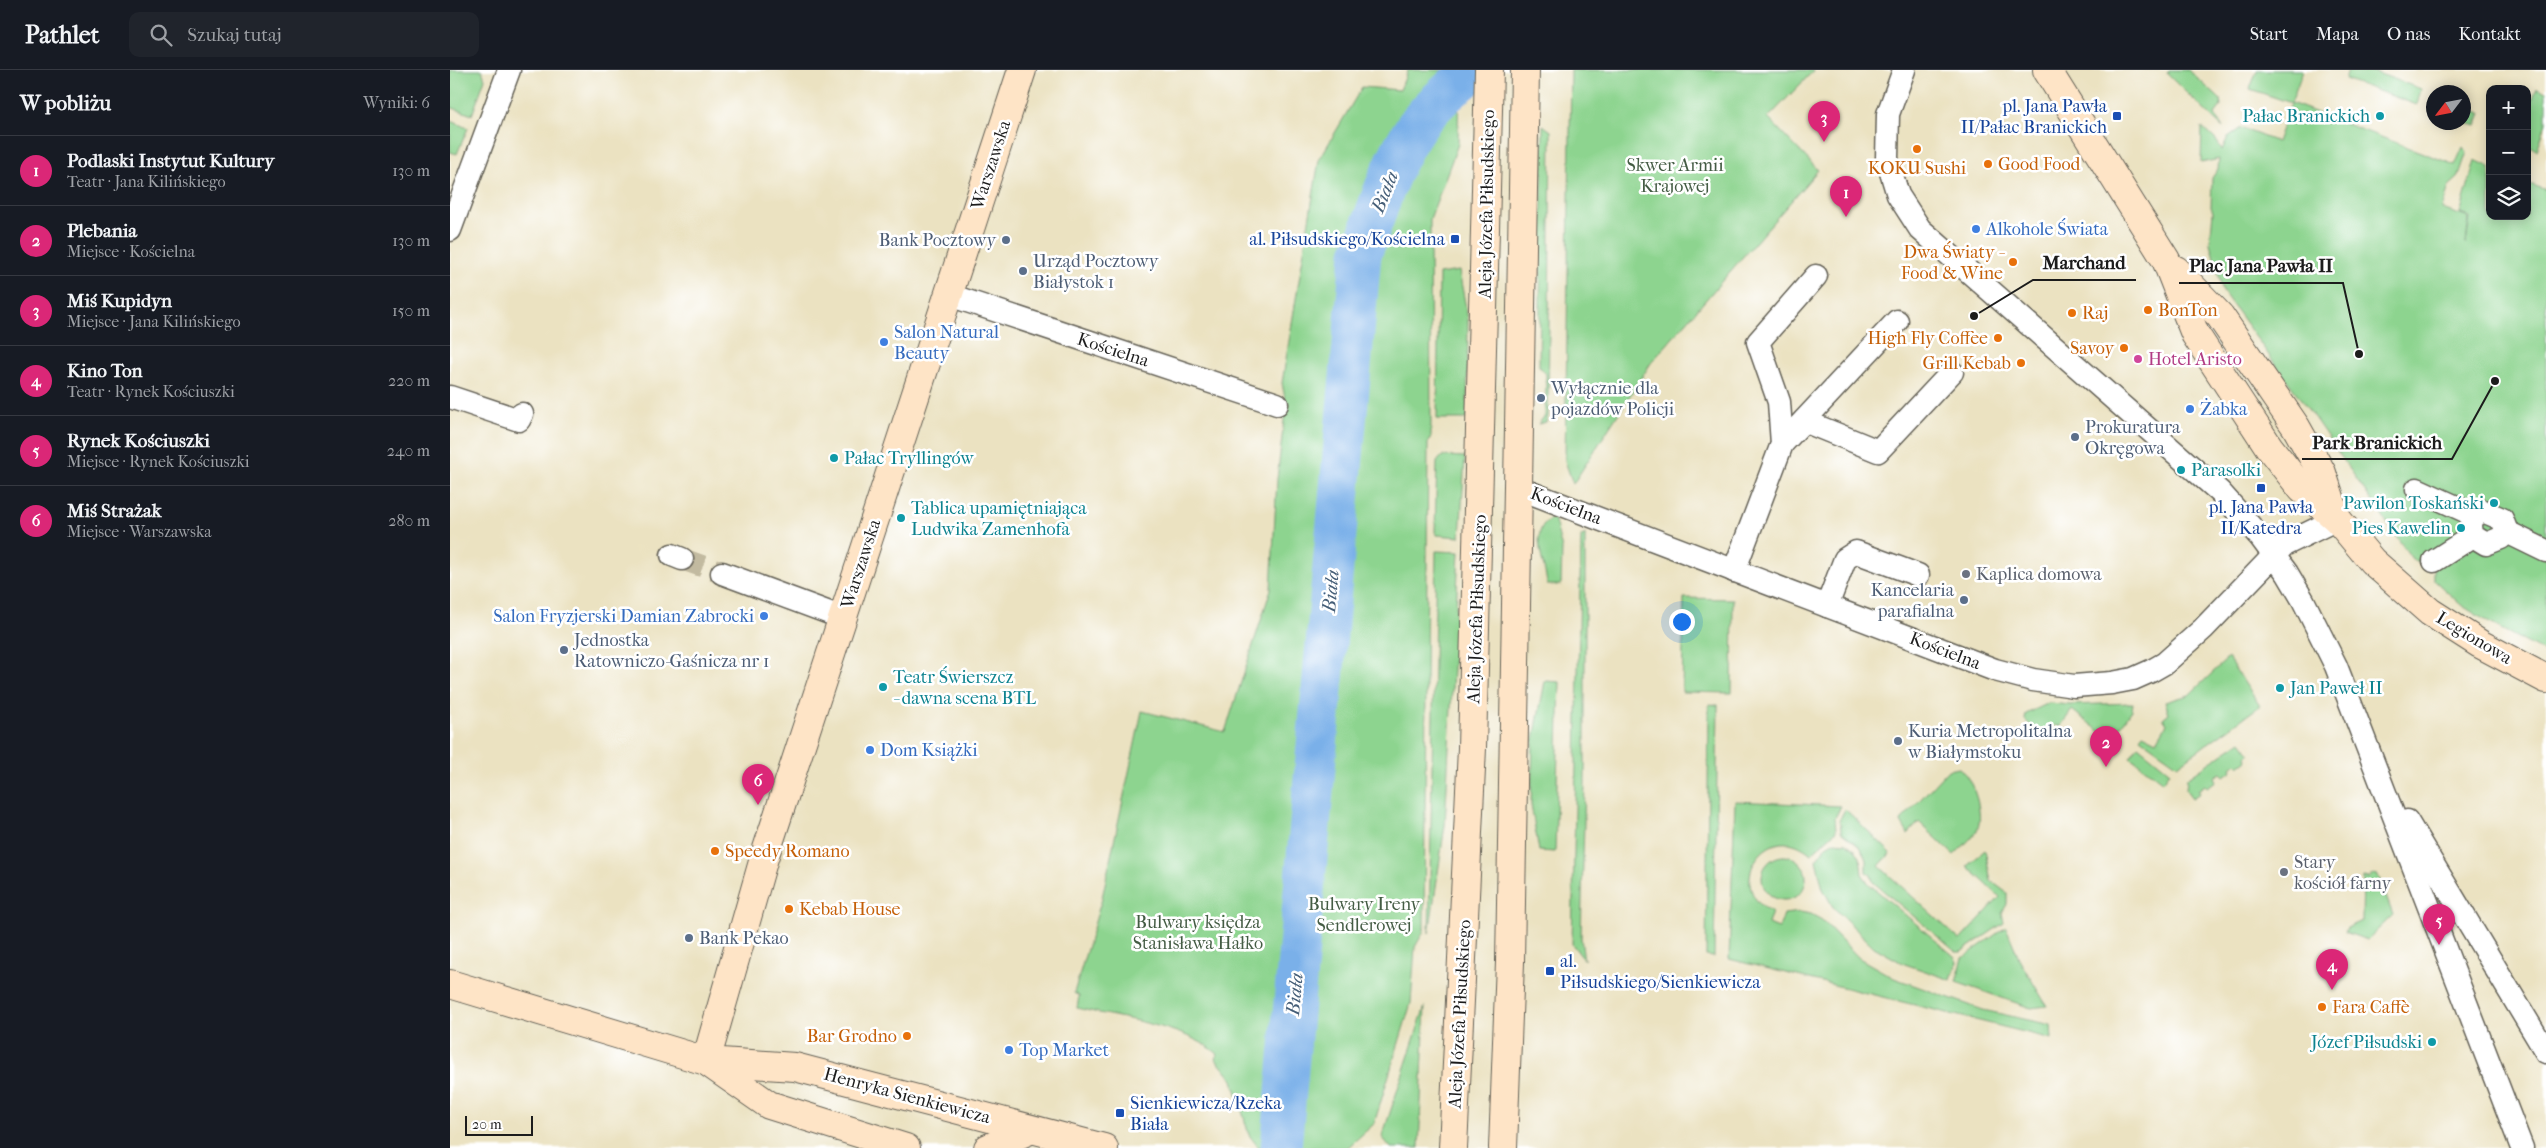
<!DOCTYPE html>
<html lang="pl">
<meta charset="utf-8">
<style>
:root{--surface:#171b24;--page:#20242c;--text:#f1f3f6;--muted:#9ea1a6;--line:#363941;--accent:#db2777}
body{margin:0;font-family:"IM FELL French Canon",serif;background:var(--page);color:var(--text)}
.controls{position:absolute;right:15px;top:15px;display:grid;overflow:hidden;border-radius:10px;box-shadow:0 2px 12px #0003}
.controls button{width:45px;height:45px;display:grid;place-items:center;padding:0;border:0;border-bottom:1px solid var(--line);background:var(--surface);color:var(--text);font:25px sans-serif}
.compass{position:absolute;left:1976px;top:15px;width:45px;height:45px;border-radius:50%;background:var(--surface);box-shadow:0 2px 12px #0003;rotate:238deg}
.scale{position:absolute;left:15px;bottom:12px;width:68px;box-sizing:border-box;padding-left:5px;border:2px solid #1c1c1c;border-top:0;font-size:14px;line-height:18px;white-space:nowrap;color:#1c1c1c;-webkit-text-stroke:4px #fff;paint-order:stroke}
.you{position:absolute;left:1231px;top:551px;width:18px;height:18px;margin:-12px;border:4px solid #fff;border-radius:50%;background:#1a73e8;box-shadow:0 0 0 8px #1a73e833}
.badge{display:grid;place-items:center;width:32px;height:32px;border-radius:50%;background:var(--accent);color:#fff;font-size:16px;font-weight:700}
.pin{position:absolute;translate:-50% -41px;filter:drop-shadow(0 1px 2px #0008)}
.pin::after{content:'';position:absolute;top:26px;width:18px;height:15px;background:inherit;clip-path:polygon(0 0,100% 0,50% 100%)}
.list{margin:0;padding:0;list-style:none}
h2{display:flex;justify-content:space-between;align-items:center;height:65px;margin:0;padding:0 20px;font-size:21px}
h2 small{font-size:16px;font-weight:400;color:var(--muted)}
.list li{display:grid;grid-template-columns:32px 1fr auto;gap:15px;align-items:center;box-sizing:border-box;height:70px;padding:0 20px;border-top:1px solid var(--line)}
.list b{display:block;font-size:19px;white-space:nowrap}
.list p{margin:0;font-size:16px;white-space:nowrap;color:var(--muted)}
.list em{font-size:16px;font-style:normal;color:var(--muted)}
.icon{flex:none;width:28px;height:28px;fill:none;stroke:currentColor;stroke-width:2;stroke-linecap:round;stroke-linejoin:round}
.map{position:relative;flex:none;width:2096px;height:1078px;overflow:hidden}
header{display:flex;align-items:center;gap:30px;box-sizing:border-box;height:70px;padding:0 25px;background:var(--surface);border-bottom:1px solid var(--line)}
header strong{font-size:24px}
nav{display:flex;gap:28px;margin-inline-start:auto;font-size:18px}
.search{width:350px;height:45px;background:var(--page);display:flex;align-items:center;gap:12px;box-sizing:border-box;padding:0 18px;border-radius:10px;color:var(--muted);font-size:19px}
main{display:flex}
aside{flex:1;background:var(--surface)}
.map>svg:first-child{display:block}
.green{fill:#8dd48f;stroke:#547856}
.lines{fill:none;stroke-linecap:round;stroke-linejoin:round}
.river{stroke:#7ab0e9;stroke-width:41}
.street-tunnel{stroke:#c2baa0;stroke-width:22;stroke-dasharray:22 11;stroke-linecap:butt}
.street-casing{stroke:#646156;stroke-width:25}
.secondary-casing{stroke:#646156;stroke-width:30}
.street{stroke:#fff;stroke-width:22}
.secondary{stroke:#fee4c6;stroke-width:28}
.transit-dot{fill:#1a4fb4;stroke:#fff;stroke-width:2}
.culture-dot{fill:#0f9aa8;stroke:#fff;stroke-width:2}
.food-dot{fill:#e8710a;stroke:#fff;stroke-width:2}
.shop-dot{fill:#3f7fe0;stroke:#fff;stroke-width:2}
.service-dot{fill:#5c6f8a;stroke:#fff;stroke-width:2}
.hotel-dot{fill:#d1479c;stroke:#fff;stroke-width:2}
.worship-dot{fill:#6b7280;stroke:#fff;stroke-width:2}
.labels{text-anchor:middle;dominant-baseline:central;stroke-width:5;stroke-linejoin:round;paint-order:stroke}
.transit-label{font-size:18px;fill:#164399;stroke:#fff;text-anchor:end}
.culture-label{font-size:18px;fill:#0d838f;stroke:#fff;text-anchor:start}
.food-label{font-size:18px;fill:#c56008;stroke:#fff;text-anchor:start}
.street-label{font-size:18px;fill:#1c1c1c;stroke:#fff}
.park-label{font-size:18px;fill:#445c44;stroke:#fff}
.shop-label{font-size:18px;fill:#366cbe;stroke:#fff;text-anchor:start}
.service-label{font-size:18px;fill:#4e5e75;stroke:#fff;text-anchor:start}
.hotel-label{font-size:18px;fill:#b23c85;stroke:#fff;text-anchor:start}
.worship-label{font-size:18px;fill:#5b616d;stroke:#fff;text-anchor:start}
.water-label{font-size:19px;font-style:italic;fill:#465f78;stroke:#fff}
.leader{fill:none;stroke:#1c1c1c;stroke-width:2}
.callout-dot{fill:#1c1c1c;stroke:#fff;stroke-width:2}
.callout-label{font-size:19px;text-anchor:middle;font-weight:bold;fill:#1c1c1c;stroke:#fff;stroke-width:5;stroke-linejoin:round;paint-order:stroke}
</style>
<header>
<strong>Pathlet</strong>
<div class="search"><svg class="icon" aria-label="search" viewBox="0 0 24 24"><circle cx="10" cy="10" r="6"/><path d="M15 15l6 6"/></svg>Szukaj tutaj</div>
<nav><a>Start</a><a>Mapa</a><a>O nas</a><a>Kontakt</a></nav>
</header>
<main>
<aside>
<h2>W pobliżu<small>Wyniki: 6</small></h2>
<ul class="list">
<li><span class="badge">1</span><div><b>Podlaski Instytut Kultury</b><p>Teatr · Jana Kilińskiego</p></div><em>130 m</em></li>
<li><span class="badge">2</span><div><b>Plebania</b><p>Miejsce · Kościelna</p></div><em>130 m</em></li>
<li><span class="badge">3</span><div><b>Miś Kupidyn</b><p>Miejsce · Jana Kilińskiego</p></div><em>150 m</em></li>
<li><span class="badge">4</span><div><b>Kino Ton</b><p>Teatr · Rynek Kościuszki</p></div><em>220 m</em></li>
<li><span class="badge">5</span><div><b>Rynek Kościuszki</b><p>Miejsce · Rynek Kościuszki</p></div><em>240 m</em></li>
<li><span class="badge">6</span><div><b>Miś Strażak</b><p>Miejsce · Warszawska</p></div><em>280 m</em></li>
</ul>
</aside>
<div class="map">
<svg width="2096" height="1078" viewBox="0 0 2096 1078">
<rect width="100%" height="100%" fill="#fff"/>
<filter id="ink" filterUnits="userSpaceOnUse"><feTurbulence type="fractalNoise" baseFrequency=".02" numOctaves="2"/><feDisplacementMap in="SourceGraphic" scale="10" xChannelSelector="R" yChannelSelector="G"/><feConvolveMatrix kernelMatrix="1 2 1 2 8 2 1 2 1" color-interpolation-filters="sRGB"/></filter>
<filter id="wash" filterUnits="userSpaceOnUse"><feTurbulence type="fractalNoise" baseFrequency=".0096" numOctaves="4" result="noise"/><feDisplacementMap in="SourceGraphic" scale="20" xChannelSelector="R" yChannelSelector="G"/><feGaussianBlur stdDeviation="1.12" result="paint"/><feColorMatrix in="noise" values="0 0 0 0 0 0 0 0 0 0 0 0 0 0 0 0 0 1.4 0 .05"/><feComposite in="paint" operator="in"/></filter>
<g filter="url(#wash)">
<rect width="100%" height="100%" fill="#ebe2c1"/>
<g class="green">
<polygon points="0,0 32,0 35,9 22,45 0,37"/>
<path d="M 958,0 L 1009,0 L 1008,74 L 980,149 L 981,367 L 978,372 L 974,861 L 965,877 L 961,933 L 924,1054 L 897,1078 L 813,1078 L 811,1076 L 809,1078 L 799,1065 L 783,1010 L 765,988 L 768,984 C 733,955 671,949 627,938 L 629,926 L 624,923 L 652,828 L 692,641 L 775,662 L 821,519 L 827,409 L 836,334 L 832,313 L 869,90 L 912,17 L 950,20 Z"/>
<polygon points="1121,0 1364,0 1318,48 1368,100 1201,293 1123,414 1115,391"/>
<polygon points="1719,0 1738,0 1770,29 1771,36 1765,44 1773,58 1717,4"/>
<polygon points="1807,0 1853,0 1841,33 2005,95 2013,77 2017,82 2008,108 1999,116 1992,139 2019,148 2016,174 2020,147 2010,144 2025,90 2040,97 2040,146 2077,146 2077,113 2096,120 2096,583 2038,552 2011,535 1984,510 1984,491 1975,497 1962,489 1863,346 1773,222 1760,173 1763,142 1761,137 1762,108 1768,99 1769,89 1751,93 1752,57 1766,70 1772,80 1778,67 1791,58 1827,72 1841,33 1800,19"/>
<polygon points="1898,0 1919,0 1971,19 1967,35 1895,9"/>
<polygon points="2087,18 2096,22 2096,53 2087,80 2077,76 2077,42"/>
<polygon points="2014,35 2031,43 2026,56 2014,52"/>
<polygon points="0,51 18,58 7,84 0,82"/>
<polygon points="1093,55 1101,61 1098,347 1096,352 1088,354 1095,346 1096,304 1089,296"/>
<polygon points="1009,201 1018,249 1017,349 987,349 989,204"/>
<polygon points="992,386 1015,387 1010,467 987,465 985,462 987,392"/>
<path d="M 1104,447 L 1112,479 L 1111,515 L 1097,515 C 1096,493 1076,458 1104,447 Z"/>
<polygon points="1135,464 1135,712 1131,868 1134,890 1122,874 1131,467"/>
<polygon points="986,481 1009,482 995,755 979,864"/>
<polygon points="1234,528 1283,529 1282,623 1232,622"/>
<polygon points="1778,588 1810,636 1728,695 1690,668 1693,664 1707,671 1717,654 1713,648 1719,643 1715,632 1739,625"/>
<polygon points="1095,611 1110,612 1105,782 1089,781 1081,735 1083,674"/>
<polygon points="1599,633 1620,635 1683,633 1682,640 1661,670 1622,640 1610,657 1605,655 1594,668 1575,650 1576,644"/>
<polygon points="1259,634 1268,635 1264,887 1256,886"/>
<polygon points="1791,671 1800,683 1796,686 1797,690 1789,696 1786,693 1781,697 1782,700 1774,706 1771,703 1764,707 1766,711 1757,717 1755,715 1748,720 1750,723 1742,728 1736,720 1737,708"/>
<polygon points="1688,676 1720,702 1713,712 1680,687"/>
<path d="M 1509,698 C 1523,708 1536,746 1526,762 C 1520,770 1511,778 1504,785 L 1469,752 L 1458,764 L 1451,752 L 1453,748 L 1498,700 Z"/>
<path d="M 1285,731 L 1391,736 L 1385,748 L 1386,761 L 1361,784 C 1316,745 1272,819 1322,842 L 1318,854 L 1329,858 L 1334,844 L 1350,842 L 1361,844 L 1372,850 L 1409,888 L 1444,908 L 1533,940 L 1601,955 L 1602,969 L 1279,889 Z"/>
<polygon points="1395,739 1441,783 1429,796 1510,870 1550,827 1517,796 1535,780 1541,811 1557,823 1557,834 1552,843 1554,853 1511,882 1506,882 1423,812 1421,805 1416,802 1416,790 1411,778 1391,762 1390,749"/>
<polygon points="1383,772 1396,773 1406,781 1410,787 1412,804 1419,814 1504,886 1507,892 1501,910 1452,893 1424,877 1383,837 1373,819 1366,790 1376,776"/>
<circle cx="1334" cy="808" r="22"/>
<polygon points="1923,804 1928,805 1943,845 1917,870 1895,862 1897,858 1912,851 1913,807 1918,808"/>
<polygon points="1556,857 1570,891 1597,936 1581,938 1506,912 1513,888"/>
<polygon points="975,936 969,1078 941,1078 932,1067"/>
</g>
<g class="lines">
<path class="river" d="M 831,1078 L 911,184 C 927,142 939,96 965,58 C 980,36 1004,16 1025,0"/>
</g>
</g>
<g filter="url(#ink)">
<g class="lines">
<polyline class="street-tunnel" points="232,489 272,503"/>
<g class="street-casing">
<g id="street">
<polyline points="1454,0 1438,44 1437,89 1448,125 1470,159 1770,422 1811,468 1837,503 1853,530 1886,596 2072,1078"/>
<polyline points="0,160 59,0"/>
<polyline points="499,225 827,334"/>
<polyline points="0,327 69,350 72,344"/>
<polyline points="1354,351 1428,381 1502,302"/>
<polyline points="1332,374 1329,332 1308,272 1366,206"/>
<polyline points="1068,418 1545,600 1583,610 1624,616 1662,613 1683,609 1701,601 1715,593 1753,559 1834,475 1887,449"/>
<polyline points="1967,419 2024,445"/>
<path d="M 2057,462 L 2051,468 L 2036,474 L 2023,466 C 2019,453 2021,447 2033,441 L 2052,449 L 2057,462 L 2096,481"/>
<polyline points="222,485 232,489"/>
<polyline points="1984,491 2023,466"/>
<polyline points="1284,501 1332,374 1447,251"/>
<polyline points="272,503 393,548"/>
<polyline points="1377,536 1395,489 1406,482 1468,505"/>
<polyline points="1957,751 2096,982"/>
</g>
</g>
<g class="secondary-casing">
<g id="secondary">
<polyline points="1597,0 1716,190 1745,264 1819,377 1852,419 1887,449 1922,491 1980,542 2030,574 2096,609"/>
<polyline points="1726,200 1770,246 1846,357 1872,403 1887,449"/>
<polyline points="0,914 256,991 345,997 654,1078"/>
<polyline points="256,991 314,788 572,0"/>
<polyline points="256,991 319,1035 456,1078"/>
<polyline points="538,1078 580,1060"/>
<polyline points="1003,1078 1022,678 1039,0"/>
<polyline points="1053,1078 1060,892 1075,0"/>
</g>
</g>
<use href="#street" class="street"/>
<use href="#secondary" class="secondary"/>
</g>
</g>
<g class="transit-dot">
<rect x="1662" y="41" width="10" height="10" rx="2.5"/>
<rect x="1000" y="164" width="10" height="10" rx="2.5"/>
<rect x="1806" y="413" width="10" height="10" rx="2.5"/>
<rect x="1095" y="896" width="10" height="10" rx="2.5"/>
<rect x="665" y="1038" width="10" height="10" rx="2.5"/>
</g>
<g class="culture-dot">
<circle cx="1930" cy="46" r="5"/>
<circle cx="384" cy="388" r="5"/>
<circle cx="1731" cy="400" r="5"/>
<circle cx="2044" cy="433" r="5"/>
<circle cx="451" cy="448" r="5"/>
<circle cx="2011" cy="458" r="5"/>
<circle cx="433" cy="617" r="5"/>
<circle cx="1830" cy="618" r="5"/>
<circle cx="1982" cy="972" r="5"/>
</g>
<g class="food-dot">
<circle cx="1467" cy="79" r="5"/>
<circle cx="1538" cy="94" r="5"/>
<circle cx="1563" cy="192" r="5"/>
<circle cx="1698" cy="240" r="5"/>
<circle cx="1622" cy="243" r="5"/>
<circle cx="1548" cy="268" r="5"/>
<circle cx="1674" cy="278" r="5"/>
<circle cx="1571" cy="293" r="5"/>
<circle cx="265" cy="781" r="5"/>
<circle cx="339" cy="839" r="5"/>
<circle cx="1872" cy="937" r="5"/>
<circle cx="457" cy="966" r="5"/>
</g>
<g class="shop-dot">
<circle cx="1526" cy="159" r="5"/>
<circle cx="434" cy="272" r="5"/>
<circle cx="1740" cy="339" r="5"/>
<circle cx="314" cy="546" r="5"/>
<circle cx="420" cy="680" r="5"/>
<circle cx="559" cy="980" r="5"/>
</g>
<g class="service-dot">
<circle cx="556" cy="170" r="5"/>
<circle cx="573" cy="201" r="5"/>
<circle cx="1091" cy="328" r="5"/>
<circle cx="1625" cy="367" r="5"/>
<circle cx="1514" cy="530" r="5"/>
<circle cx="114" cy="580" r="5"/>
<circle cx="1448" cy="671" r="5"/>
<circle cx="239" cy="868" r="5"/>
</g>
<circle class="hotel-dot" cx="1688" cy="289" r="5"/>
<g class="worship-dot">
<circle cx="1516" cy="504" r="5"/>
<circle cx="1834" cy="802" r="5"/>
</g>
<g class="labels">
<g class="transit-label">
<text x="1657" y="36">pl. Jana Pawła<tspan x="1657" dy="21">II/Pałac Branickich</tspan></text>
<text x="995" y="169">al. Piłsudskiego/Kościelna</text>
<text x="1811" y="437" text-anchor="middle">pl. Jana Pawła<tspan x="1811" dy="21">II/Katedra</tspan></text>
<text x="1110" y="891" text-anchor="start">al.<tspan x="1110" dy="21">Piłsudskiego/Sienkiewicza</tspan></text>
<text x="680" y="1033" text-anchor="start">Sienkiewicza/Rzeka<tspan x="680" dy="21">Biała</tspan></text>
</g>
<g class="culture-label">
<text x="1920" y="46" text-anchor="end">Pałac Branickich</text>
<text x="394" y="388">Pałac Tryllingów</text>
<text x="1741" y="400">Parasolki</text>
<text x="2034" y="433" text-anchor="end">Pawilon Toskański</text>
<text x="461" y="438">Tablica upamiętniająca<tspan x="461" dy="21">Ludwika Zamenhofa</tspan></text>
<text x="2001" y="458" text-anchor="end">Pies Kawelin</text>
<text x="443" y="607">Teatr Świerszcz<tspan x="443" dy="21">- dawna scena BTL</tspan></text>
<text x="1840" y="618">Jan Paweł II</text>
<text x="1972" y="972" text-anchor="end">Józef Piłsudski</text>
</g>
<g class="food-label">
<text x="1548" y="94">Good Food</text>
<text x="1467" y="98" text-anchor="middle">KOKU Sushi</text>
<text x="1553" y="182" text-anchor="end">Dwa Światy -<tspan x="1553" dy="21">Food &amp; Wine</tspan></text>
<text x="1708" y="240">BonTon</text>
<text x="1632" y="243">Raj</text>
<text x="1538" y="268" text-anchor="end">High Fly Coffee</text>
<text x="1664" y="278" text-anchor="end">Savoy</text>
<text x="1561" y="293" text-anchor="end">Grill Kebab</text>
<text x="275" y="781">Speedy Romano</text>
<text x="349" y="839">Kebab House</text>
<text x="1882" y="937">Fara Caffè</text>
<text x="447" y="966" text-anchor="end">Bar Grodno</text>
</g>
<g class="street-label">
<text transform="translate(541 95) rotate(-72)">Warszawska</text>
<text transform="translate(1037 134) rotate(-89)">Aleja Józefa Piłsudskiego</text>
<text transform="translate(663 280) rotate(18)">Kościelna</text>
<text transform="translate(1116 436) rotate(21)">Kościelna</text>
<text transform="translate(411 494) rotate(-72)">Warszawska</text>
<text transform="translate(1027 539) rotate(-88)">Aleja Józefa Piłsudskiego</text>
<text transform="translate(2024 568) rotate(31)">Legionowa</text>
<text transform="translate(1495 581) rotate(21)">Kościelna</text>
<text transform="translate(1010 944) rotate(-87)">Aleja Józefa Piłsudskiego</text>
<text transform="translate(457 1026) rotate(15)">Henryka Sienkiewicza</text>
</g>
<g class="park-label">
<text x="1225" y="95">Skwer Armii<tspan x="1225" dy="21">Krajowej</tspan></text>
<text x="914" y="834">Bulwary Ireny<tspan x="914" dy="21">Sendlerowej</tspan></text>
<text x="748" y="852">Bulwary księdza<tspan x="748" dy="21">Stanisława Hałko</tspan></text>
</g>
<g class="shop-label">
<text x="1536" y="159">Alkohole Świata</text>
<text x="444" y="262">Salon Natural<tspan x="444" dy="21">Beauty</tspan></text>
<text x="1750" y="339">Żabka</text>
<text x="304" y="546" text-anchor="end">Salon Fryzjerski Damian Zabrocki</text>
<text x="430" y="680">Dom Książki</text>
<text x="569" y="980">Top Market</text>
</g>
<g class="service-label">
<text x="546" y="170" text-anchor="end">Bank Pocztowy</text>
<text x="583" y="191">Urząd Pocztowy<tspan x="583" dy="21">Białystok 1</tspan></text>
<text x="1101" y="318">Wyłącznie dla<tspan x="1101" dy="21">pojazdów Policji</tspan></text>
<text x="1635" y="357">Prokuratura<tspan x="1635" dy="21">Okręgowa</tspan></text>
<text x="1504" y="520" text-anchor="end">Kancelaria<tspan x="1504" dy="21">parafialna</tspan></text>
<text x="124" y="570">Jednostka<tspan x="124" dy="21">Ratowniczo-Gaśnicza nr 1</tspan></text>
<text x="1458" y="661">Kuria Metropolitalna<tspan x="1458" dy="21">w Białymstoku</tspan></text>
<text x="249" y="868">Bank Pekao</text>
</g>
<g class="hotel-label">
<text x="1698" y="289">Hotel Aristo</text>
</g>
<g class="worship-label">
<text x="1526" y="504">Kaplica domowa</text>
<text x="1844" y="792">Stary<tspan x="1844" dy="21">kościół farny</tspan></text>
</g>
<g class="water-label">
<text transform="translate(935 122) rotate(-68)">Biała</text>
<text transform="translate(881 521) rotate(-85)">Biała</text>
<text transform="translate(845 924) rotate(-85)">Biała</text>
</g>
</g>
<path class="leader" d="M1524 246L1583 210H1686M1909 284L1893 213H1729M2045 311L2002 389H1852"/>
<g class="callout-dot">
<circle cx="1524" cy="246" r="5"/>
<circle cx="1909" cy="284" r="5"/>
<circle cx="2045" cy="311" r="5"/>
</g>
<g class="callout-label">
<text x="1634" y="199">Marchand</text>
<text x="1811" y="202">Plac Jana Pawła II</text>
<text x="1927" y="379">Park Branickich</text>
</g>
</svg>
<div class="controls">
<button>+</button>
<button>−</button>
<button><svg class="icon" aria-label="layers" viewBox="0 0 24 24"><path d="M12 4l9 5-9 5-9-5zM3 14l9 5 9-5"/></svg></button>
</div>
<svg class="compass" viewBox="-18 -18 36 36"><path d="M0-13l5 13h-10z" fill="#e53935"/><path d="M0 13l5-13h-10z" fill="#9ea1a6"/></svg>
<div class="scale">20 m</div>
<div class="you"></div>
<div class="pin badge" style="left:1396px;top:147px">1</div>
<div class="pin badge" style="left:1656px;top:697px">2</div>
<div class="pin badge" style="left:1374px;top:72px">3</div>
<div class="pin badge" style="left:1882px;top:920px">4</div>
<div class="pin badge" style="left:1989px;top:875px">5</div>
<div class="pin badge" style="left:308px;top:735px">6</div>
</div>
</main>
